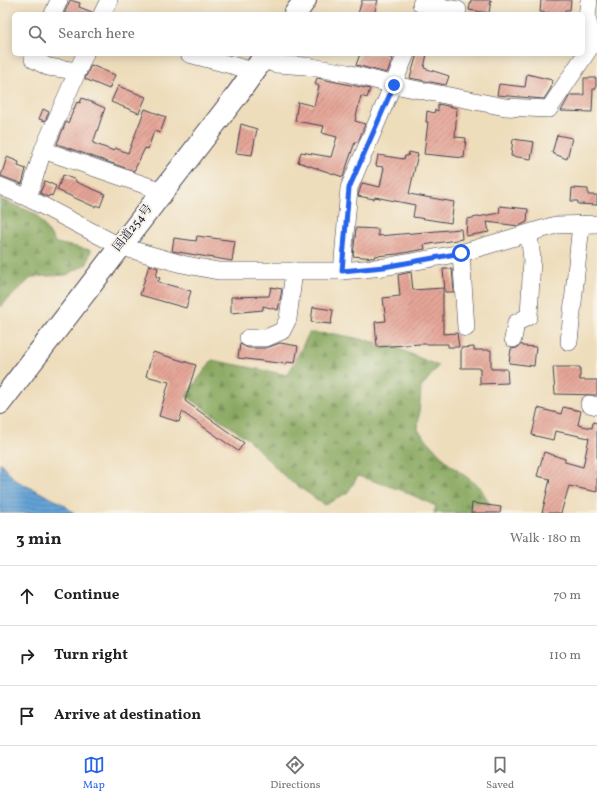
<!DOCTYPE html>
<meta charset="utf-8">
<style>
:root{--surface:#fff;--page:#f2f2f2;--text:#202124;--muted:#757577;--line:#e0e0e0;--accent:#2563eb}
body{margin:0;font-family:Vollkorn,"Noto Serif JP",serif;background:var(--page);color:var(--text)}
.stop{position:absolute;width:12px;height:12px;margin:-9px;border:3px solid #2563eb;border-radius:50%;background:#fff}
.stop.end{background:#2563eb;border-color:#fff;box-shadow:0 1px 4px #0008}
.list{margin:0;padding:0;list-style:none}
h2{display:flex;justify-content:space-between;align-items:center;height:52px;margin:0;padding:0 16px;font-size:17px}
h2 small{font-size:13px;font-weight:400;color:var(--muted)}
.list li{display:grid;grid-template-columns:26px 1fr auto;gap:12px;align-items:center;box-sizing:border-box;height:60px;padding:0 16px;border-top:1px solid var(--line)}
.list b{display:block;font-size:15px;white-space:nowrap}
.list em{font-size:13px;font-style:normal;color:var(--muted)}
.icon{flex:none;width:22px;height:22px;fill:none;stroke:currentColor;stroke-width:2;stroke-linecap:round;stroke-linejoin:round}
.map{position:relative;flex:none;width:597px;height:513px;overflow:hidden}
.search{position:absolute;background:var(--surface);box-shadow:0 2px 10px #0003;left:12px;right:12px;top:12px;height:44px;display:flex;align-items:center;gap:10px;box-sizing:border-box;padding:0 14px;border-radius:6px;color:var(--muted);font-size:15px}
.sheet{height:232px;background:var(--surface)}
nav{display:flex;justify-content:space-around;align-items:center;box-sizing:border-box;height:56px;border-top:1px solid var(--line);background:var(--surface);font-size:11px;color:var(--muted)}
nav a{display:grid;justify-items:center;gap:2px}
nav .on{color:var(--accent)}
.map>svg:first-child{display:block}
.forest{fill:url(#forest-firs);stroke:#53644a}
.water{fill:url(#water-rules);stroke:#426288}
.building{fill:url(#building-hatch)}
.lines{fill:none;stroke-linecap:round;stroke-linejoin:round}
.minor-casing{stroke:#413e4e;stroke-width:18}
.highway-casing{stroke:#413e4e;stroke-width:24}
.minor{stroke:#fff;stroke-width:17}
.highway{stroke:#fff;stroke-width:22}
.route{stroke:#2563eb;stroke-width:5}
.labels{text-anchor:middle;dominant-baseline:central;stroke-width:4;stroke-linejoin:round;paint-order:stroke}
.street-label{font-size:12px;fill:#22223b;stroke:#f7f3e8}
</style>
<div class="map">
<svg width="597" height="513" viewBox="0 0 597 513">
<defs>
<pattern id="forest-firs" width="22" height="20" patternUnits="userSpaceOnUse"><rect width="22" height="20" fill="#84a55a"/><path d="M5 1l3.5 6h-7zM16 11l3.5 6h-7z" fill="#6c864c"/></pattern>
<pattern id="water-rules" width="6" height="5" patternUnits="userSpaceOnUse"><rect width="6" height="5" fill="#63a2d5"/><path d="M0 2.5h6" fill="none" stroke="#5184ae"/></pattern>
<pattern id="building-hatch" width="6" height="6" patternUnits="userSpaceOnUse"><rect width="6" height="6" fill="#e5a597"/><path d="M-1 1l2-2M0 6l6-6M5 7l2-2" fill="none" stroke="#b9867c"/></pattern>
</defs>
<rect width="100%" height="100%" fill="#f7f3e8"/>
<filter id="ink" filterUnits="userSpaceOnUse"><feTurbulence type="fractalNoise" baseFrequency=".025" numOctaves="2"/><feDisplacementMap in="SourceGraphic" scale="8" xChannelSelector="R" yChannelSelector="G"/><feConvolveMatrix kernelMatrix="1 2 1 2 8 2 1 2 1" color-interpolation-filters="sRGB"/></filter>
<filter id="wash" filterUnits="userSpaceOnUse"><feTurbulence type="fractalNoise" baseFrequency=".012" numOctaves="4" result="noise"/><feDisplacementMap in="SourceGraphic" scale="16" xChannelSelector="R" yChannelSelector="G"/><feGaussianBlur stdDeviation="0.9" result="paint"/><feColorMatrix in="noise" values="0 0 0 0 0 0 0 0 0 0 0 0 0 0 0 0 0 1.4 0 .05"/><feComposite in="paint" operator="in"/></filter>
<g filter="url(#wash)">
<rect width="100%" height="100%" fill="#edb"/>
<g class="forest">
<polygon points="0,199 36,214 56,243 91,250 87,264 66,275 32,277 0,307"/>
<polygon points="309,333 336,334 393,346 438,366 421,388 418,430 449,464 480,487 495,513 434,513 436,506 401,490 358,476 348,492 325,505 286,478 248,439 186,396 212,360 288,375"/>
</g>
<polygon class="water" points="0,462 15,480 63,504 74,513 0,513"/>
<g id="blocks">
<g class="building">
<polygon points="70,0 80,3 79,7 92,12 92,14 64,14"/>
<polygon points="362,0 378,0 374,14 358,14"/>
<polygon points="471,0 491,0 489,13 469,10"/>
<polygon points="541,0 571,0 570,10 565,10 564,14 540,12"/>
<polygon points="360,54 381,54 393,59 387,73 356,65"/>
<polygon points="417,54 427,54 424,68 449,76 446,85 410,78"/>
<polygon points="91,65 115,75 109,89 85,79"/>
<polygon points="527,74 552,80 551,88 544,99 497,95 499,84 525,87"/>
<polygon points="317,78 370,89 367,98 361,96 355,121 365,124 358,142 355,142 343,177 298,162 301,152 331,157 337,137 322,133 324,126 295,121 298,102 314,106 319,86 315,84"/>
<polygon points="584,78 596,78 596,89 593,89 592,112 561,111 570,95 584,95"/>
<polygon points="118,86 146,97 139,113 111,102"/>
<polygon points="82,98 105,108 93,143 114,151 115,148 128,153 145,109 166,117 160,133 154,131 148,149 145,148 134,171 57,144 66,122 68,123 77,102 80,103"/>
<polygon points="438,104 457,108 455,137 466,138 464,158 424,154 428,122 426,122 427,111 434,113 435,110 438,111"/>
<polygon points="43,109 49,112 45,121 39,119"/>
<polygon points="241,124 257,129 252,155 236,153"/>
<polygon points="557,135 572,138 567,159 552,153"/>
<polygon points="513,139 534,142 531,159 511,156"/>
<polygon points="409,152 418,154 409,194 454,202 451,223 413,217 415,205 375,197 374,199 358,196 362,183 380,187 384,167 376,166 378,155 404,159 405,156 408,156"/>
<polygon points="7,157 19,162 18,166 26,169 22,184 1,176"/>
<polygon points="63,175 76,180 76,182 105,194 100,207 96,205 95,207 57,190"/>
<polygon points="45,181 56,186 52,196 50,195 48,197 40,193"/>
<polygon points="572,188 588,189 588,195 597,195 597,205 578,204 578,201 571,201"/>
<polygon points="500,206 528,209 527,222 519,226 487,222 489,232 466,236 467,219 499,213"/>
<polygon points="356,228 378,229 378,236 461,229 462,239 424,245 425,249 398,254 375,256 374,258 353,256"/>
<polygon points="197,236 235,241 232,261 172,251 174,238 196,241"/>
<polygon points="149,265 158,268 156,277 160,278 158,282 191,291 186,308 140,295"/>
<polygon points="443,269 452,269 454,292 445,292"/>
<polygon points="411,272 413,290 443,288 443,334 457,333 459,347 448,347 448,344 420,344 377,347 375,322 386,321 383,298 400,296 398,275"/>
<polygon points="271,287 282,289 278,310 263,306 263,310 231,313 231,297 269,296"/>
<polygon points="313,307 333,310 331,324 311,322"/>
<polygon points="280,343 298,346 295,363 286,362 286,364 238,358 240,344 248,348 266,348"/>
<polygon points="522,344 523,346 536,347 534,366 509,363 511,349 517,348"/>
<polygon points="474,347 474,350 491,350 491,369 507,369 508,383 480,384 480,368 461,368 461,348"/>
<polygon points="153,352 196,365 185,401 244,443 238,451 182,412 179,422 159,416 169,382 146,376"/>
<polygon points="553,367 580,367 580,380 597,380 597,395 555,394"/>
<polygon points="563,407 581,411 578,425 592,428 593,422 597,423 597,492 569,486 561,513 542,513 550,479 537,476 544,452 565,459 565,462 583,467 589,438 555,431 553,440 532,435 538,408 561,414"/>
<polygon points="472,503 501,507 500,513 471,513"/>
</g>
</g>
</g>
<g filter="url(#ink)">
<use href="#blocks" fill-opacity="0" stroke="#413e4e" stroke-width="1"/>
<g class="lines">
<g class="minor-casing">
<g id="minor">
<polyline points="421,4 458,10"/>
<polyline points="53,14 59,0"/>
<polyline points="102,14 109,0"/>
<polyline points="35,54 33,59 48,67 78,71"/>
<polyline points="189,54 254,71"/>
<polyline points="263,59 275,64 306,66 347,73 394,85 505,107 549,109 593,43 587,17 589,0"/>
<polyline points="43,150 162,191"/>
<polyline points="0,186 28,198 119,246 182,264 218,271 342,271 384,267 461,253 556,225 597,224"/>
<polyline points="28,198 43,150 85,54"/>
<polyline points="461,253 466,328"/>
<polyline points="342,271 349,188 406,54"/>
<polyline points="248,338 266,338 282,331 288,319 294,271"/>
<polyline points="513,339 516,323 529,316 532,259 529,234"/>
<polyline points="569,342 581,224"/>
<polyline points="589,404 597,406"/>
</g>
</g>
<g class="highway-casing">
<g id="highway">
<polyline points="295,14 305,0"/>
<polyline points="0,403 237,95 266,54"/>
</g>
</g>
<use href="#minor" class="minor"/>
<use href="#highway" class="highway"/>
</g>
</g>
<g class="lines" filter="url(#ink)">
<polyline class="route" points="394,85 349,188 342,271 384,267 461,253"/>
</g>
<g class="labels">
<g class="street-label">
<text transform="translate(133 228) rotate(-52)">国道254号</text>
</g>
</g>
</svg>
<div class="stop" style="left:461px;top:253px"></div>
<div class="stop end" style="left:394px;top:85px"></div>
<div class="search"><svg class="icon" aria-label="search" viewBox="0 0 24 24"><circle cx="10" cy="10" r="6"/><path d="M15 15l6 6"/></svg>Search here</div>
</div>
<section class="sheet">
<h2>3 min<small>Walk · 180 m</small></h2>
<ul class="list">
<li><svg class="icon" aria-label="ahead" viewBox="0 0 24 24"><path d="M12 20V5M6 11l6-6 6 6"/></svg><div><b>Continue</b></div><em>70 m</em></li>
<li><svg class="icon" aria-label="right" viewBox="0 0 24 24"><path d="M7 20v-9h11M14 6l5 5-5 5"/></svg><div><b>Turn right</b></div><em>110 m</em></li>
<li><svg class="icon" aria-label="arrive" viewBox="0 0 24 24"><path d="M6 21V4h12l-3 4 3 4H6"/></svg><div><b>Arrive at destination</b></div></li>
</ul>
</section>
<nav>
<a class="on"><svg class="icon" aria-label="map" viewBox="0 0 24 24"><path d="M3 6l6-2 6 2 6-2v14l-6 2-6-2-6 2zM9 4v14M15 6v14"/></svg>Map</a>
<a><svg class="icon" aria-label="directions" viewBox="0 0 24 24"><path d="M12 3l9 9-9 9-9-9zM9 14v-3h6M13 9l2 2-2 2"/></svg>Directions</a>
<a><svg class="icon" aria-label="saved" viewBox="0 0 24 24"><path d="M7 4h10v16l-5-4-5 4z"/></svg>Saved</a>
</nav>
